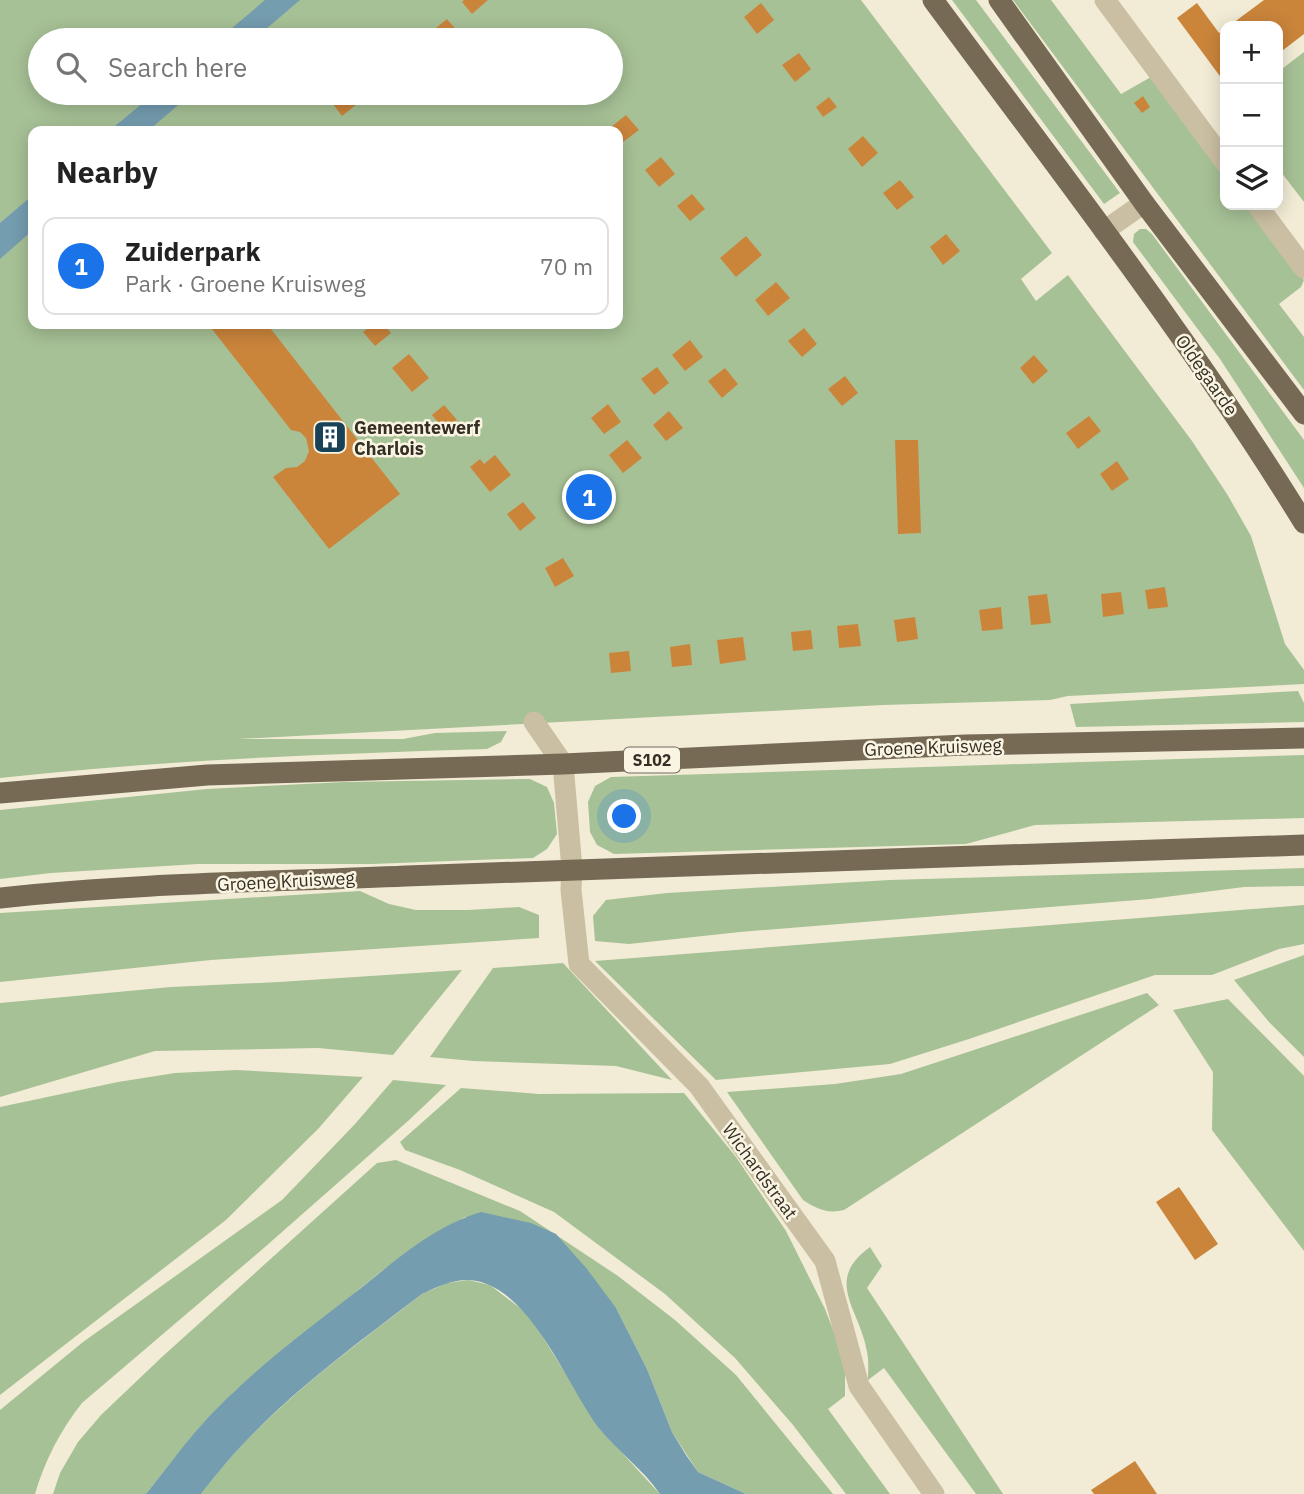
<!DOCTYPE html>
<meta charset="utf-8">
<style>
:root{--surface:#fff;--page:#f2f2f2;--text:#222;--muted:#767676;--line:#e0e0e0;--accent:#1a73e8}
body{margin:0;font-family:"IBM Plex Sans",sans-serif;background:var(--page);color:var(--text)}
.controls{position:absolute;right:21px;top:21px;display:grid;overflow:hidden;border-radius:14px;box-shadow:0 4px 18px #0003}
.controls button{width:63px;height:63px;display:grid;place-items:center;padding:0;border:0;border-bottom:2px solid var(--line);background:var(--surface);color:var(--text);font:35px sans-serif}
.you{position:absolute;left:625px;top:817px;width:24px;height:24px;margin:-18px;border:5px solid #fff;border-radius:50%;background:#1a73e8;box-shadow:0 0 0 10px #1a73e833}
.badge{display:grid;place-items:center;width:46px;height:46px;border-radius:50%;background:var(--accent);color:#fff;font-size:23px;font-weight:700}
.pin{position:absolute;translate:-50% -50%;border:4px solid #fff;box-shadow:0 2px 7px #0006}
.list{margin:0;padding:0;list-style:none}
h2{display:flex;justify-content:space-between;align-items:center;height:91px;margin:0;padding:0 28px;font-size:30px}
h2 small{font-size:23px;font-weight:400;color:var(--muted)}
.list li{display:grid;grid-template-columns:46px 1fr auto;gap:21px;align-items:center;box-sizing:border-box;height:98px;margin:0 14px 14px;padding:0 14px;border:2px solid var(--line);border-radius:14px}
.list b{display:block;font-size:26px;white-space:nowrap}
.list p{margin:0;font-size:23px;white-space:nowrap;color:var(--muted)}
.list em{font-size:23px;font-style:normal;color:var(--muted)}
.icon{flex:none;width:38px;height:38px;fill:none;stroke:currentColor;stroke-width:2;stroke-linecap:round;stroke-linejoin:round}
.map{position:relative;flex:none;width:1304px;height:1494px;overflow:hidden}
.search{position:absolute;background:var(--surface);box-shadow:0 4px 18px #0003;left:28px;top:28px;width:595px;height:77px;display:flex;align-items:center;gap:18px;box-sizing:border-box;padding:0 24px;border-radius:38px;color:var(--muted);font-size:26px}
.panel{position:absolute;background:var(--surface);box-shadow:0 4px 18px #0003;left:28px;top:126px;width:595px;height:203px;border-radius:14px}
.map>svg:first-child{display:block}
.green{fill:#a7c196;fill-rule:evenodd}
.water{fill:#749db0}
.building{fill:#cb853b}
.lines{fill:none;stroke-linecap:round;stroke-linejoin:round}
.minor{stroke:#cabfa2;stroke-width:21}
.major{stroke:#776a55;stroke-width:21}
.labels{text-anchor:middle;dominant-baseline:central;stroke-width:5;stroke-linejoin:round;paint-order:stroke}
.shield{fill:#faf5e3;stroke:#6f6a5e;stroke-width:2}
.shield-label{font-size:16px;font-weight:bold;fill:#342e25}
.street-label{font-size:18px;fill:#342e25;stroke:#faf5e3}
.poi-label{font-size:18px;font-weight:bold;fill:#342e25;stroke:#faf5e3;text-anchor:start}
</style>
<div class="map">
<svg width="1304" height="1494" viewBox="0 0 1304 1494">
<rect width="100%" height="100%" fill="#f2ecd6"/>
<g class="green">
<path d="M 0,0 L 861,0 L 1052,253 L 1021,279 L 1036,301 L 1068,275 L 1192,441 L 1227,494 L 1251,536 L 1285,644 L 1304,670 L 1304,684 L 1068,696 L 1050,700 L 883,705 L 238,739 L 403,739 L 435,733 L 507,731 L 501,742 L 487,749 C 324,754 162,760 0,778 ZM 40,40 L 611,40 L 611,93 L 40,93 ZM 33,131 L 618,131 L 618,324 L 33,324 Z"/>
<polygon points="952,0 976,0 1120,193 1104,204"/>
<polygon points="1013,0 1051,0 1121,94 1151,77 1225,176 1225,205 1247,205 1304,280 1301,287 1279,304 1304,337 1304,390"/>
<polygon points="1304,52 1304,202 1278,168 1278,72"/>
<polygon points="1140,229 1146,229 1152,234 1304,440 1304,488 1220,359 1133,242 1134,234"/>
<polygon points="1298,691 1304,703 1304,722 1076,727 1070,704"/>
<polygon points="1304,755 1304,818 1035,825 966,844 614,854 597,845 590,832 588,802 595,786 611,777"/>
<polygon points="530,779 547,787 554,803 557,834 547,849 533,858 372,864 198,864 51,873 0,879 0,810 207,789 344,782"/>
<polygon points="1304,868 1304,886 1244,887 1150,899 740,932 629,944 595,941 593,916 606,900 667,893 890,880"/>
<polygon points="360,891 389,904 416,910 468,910 519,907 539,915 539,938 211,960 0,982 0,913"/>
<polygon points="1304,905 1304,944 1279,949 1212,975 1155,975 969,1039 890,1064 716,1080 595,961"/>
<polygon points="1304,955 1304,1057 1269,1022 1234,980"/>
<polygon points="563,963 672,1080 616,1066 473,1061 430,1057 493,968"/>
<polygon points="462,970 393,1055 318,1048 155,1051 0,1097 0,1003 171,987 279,982"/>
<path d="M 1147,993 L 1159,1005 L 844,1210 C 827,1214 817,1209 803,1200 L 727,1092 L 835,1084 L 901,1074 Z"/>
<polygon points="1228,999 1304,1076 1304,1251 1212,1130 1213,1072 1173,1010"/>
<polygon points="237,1070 363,1077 319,1128 226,1220 0,1395 0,1107 118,1082 175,1073"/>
<path d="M 393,1080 L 446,1085 L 408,1121 L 265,1247 L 82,1403 C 60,1431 45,1460 35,1494 L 0,1494 L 0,1410 L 83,1342 L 282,1200 L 355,1124 Z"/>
<polygon points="461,1088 539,1094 684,1093 736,1157 786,1231 825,1309 845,1361 845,1396 828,1409 890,1494 846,1494 793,1425 735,1358 665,1294 554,1212 460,1170 405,1150 400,1142"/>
<polygon points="396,1160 520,1211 618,1276 675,1320 736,1375 833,1494 746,1494 698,1472 672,1432 647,1369 616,1308 465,1217 431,1236 379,1273 236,1390 197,1430 146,1494 53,1494 60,1473 78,1442 101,1415 163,1356 377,1163"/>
<path d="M 870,1247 L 882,1266 L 867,1288 L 1003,1494 L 976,1494 L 884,1368 L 868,1380 C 868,1371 869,1360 867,1352 C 860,1309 823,1281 870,1247 Z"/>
<path d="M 468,1280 L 490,1285 L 529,1315 L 600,1429 L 660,1494 L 201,1494 C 261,1413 343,1355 422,1294 L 447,1283 Z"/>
</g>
<g class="water">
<polygon points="265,0 300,0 253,40 218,40"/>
<polygon points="155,93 192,93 148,131 109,131"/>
<polygon points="33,195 33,230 0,259 0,223"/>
<path d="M 481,1212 L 531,1223 L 556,1234 L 587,1269 L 616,1308 L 647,1369 L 672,1432 L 686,1455 L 698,1472 L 746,1494 L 660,1494 C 643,1469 617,1451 598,1427 C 566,1384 528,1282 468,1280 C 451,1280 437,1287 422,1294 C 342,1355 261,1413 201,1494 L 146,1494 C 163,1473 179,1451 196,1431 C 243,1377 304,1332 361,1288 C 397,1259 436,1225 481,1212 Z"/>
</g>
<g class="building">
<polygon points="464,0 488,0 472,14 462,2"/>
<polygon points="1264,0 1304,0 1304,34 1278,54 1278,26 1229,26"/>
<polygon points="761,3 774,20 757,34 744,17"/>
<polygon points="1197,3 1219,33 1225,29 1225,83 1177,18"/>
<polygon points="447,19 465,40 421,40"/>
<polygon points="799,53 811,69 795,82 782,65"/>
<polygon points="349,93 357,104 342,116 333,104"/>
<polygon points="1143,96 1150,107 1142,113 1134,103"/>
<polygon points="829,97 837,107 823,117 816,107"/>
<polygon points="626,115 639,130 623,142 618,135 618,131 611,127"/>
<polygon points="863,136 878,153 862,167 848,149"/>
<polygon points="661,157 675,174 659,187 645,170"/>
<polygon points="900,180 914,197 897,210 883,193"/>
<polygon points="692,194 705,209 690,221 677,206"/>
<polygon points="946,234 960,251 943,265 930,247"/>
<polygon points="746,236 762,255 736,277 720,258"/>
<polygon points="776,282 790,298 768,316 755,300"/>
<polygon points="208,324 267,324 400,494 329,549 273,477 286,468 297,467 305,461 309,451 306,438 300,432 291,430"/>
<polygon points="374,324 384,324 391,333 375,346 363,332"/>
<polygon points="804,328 817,344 802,357 788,341"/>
<polygon points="690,340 703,357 685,371 672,355"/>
<polygon points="409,354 429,378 412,392 392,368"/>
<polygon points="1034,355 1048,371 1033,384 1020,368"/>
<polygon points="657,367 669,383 654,395 641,379"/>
<polygon points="725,368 738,384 722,398 708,381"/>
<polygon points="845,376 858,393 842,406 828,389"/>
<polygon points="608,404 621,422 604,434 591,418"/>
<polygon points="444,405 457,420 444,430 432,415"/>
<polygon points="669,411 683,428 666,441 653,425"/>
<polygon points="1089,416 1101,431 1078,449 1066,433"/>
<polygon points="627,440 642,458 623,473 609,455"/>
<polygon points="895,440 918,440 921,533 898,534"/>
<polygon points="495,455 511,475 490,492 470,467 480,459 484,464"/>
<polygon points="1117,461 1129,479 1112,491 1100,474"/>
<polygon points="523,502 536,518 520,531 507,514"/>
<polygon points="563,558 574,576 555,587 545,568"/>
<polygon points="1165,587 1168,607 1148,609 1145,590"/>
<polygon points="1121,592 1124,614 1103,617 1101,594"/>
<polygon points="1047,594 1051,623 1031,625 1028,596"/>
<polygon points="1001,607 1003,629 982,631 979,610"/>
<polygon points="915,617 918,639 897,642 894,620"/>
<polygon points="858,624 861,646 839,648 837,626"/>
<polygon points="811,630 813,649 793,651 791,632"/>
<polygon points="743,637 746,660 720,664 717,640"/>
<polygon points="690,644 692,665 672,667 670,647"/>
<polygon points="629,651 631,671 611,673 609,653"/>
<polygon points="1179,1187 1218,1244 1195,1260 1156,1202"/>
<polygon points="1135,1461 1157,1494 1094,1494 1091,1490"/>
</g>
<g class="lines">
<g class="minor">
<polyline points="1105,0 1225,162"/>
<polyline points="1257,205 1304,268"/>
<polyline points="1104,231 1144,203"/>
<polyline points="534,722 563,764 572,869 571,890 579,964 699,1086 825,1261 859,1386 934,1494"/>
</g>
<g class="major">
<path d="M 933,0 C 1060,172 1192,341 1304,523"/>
<polyline points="999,0 1144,203 1304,414"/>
<polyline points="0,793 207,775 563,764 965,745 1304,738"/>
<path d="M 0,898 C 134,883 271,882 406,876 C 705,863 1005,857 1304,845"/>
</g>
</g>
<defs>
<g id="building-square" transform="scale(1.75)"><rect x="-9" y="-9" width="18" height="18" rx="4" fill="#194257" stroke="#faf5e3"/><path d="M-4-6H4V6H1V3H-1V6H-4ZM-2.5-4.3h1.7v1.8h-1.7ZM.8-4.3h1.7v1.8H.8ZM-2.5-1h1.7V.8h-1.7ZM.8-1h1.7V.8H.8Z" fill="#fff"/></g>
</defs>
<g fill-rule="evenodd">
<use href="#building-square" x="330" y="437"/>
</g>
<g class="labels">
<rect class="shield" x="624" y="747.5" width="56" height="25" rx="5"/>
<g class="shield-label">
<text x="652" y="760">S102</text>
</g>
<g class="street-label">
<text transform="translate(1207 375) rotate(55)">Oldegaarde</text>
<text transform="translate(933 747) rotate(-2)">Groene Kruisweg</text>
<text transform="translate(286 881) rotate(-3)">Groene Kruisweg</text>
<text transform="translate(760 1171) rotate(54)">Wichardstraat</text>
</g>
<g class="poi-label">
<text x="354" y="427">Gemeentewerf<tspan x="354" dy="21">Charlois</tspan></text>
</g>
</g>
</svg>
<div class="controls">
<button>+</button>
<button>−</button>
<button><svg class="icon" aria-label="layers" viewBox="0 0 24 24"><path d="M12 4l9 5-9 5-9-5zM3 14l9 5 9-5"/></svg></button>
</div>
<div class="you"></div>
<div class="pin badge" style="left:589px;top:497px">1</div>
<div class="search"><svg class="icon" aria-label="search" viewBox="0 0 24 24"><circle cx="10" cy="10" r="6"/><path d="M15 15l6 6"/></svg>Search here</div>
<section class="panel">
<h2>Nearby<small></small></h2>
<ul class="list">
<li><span class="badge">1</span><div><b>Zuiderpark</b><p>Park · Groene Kruisweg</p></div><em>70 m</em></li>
</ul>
</section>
</div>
